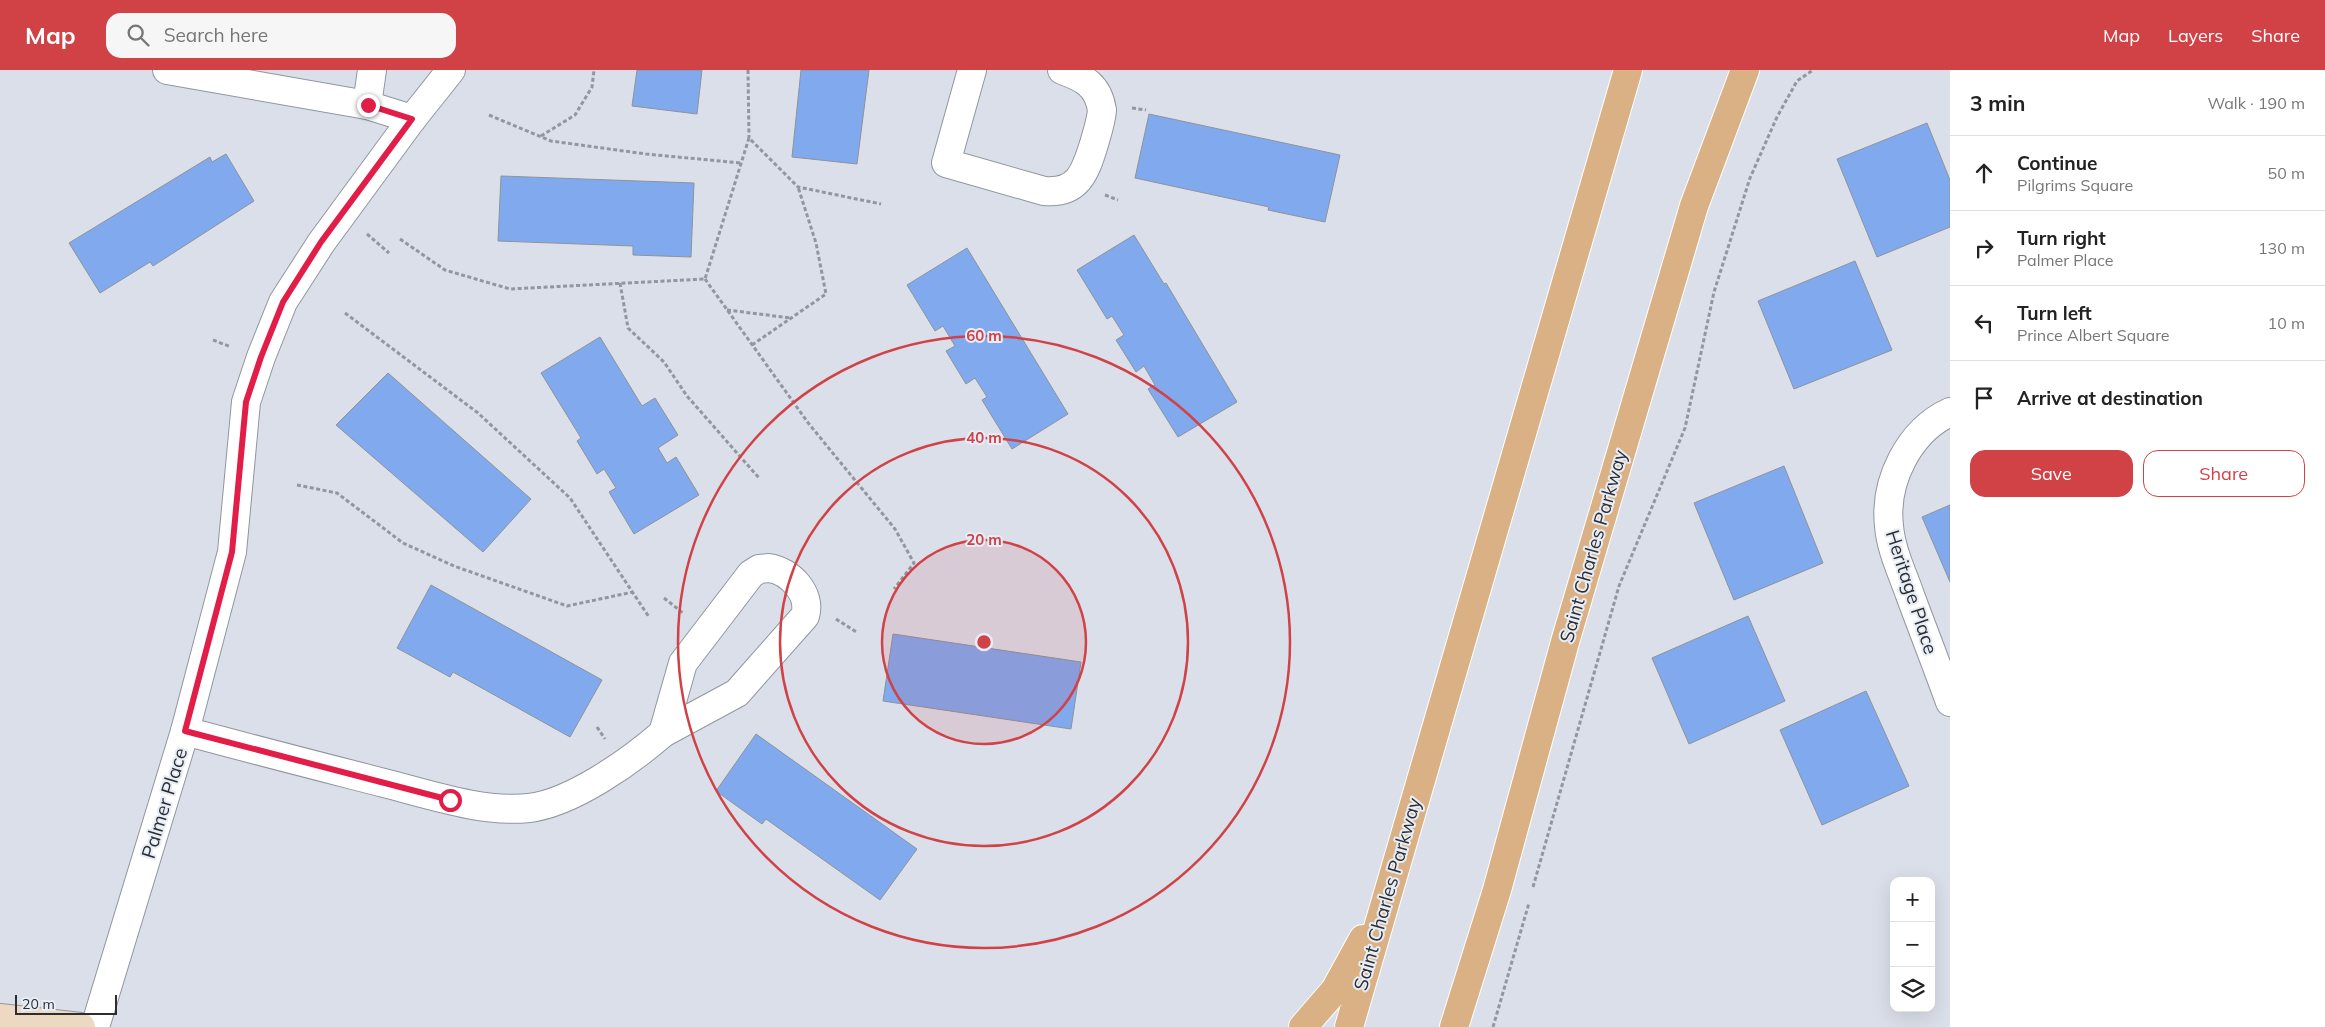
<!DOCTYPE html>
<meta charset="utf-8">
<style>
:root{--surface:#fff;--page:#f6f6f6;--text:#222;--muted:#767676;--line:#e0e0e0;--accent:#d14247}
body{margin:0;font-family:Mulish,sans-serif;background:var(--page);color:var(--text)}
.controls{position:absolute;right:15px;bottom:15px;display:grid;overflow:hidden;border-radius:10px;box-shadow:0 5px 20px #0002}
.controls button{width:45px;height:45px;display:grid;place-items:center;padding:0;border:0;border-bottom:1px solid var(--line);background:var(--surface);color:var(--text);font:25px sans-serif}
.scale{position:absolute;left:15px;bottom:12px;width:102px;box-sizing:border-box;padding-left:5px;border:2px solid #2b2d31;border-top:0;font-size:14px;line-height:18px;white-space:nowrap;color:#2b2d31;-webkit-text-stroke:4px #e7edf6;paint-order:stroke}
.stop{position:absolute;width:15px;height:15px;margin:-11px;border:4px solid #e11d48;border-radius:50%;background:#fff}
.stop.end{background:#e11d48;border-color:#fff;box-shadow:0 1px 5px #0008}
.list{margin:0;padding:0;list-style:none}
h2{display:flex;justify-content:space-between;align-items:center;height:65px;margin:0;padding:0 20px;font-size:21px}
h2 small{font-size:16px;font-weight:400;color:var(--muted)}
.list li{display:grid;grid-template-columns:32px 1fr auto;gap:15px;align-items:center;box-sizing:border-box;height:75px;padding:0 20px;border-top:1px solid var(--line)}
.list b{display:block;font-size:19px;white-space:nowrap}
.list p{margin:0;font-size:16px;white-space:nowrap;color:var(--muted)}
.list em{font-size:16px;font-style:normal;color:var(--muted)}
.actions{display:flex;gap:10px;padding:15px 20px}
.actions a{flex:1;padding:11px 0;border:1px solid var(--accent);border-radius:15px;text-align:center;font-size:18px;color:var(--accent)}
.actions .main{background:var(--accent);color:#fff}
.icon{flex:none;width:28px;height:28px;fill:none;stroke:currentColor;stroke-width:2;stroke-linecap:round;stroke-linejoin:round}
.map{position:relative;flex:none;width:1950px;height:957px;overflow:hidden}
header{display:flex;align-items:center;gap:30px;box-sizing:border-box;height:70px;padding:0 25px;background:var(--accent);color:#fff}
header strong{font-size:24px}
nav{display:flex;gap:28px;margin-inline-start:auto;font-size:18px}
.search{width:350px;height:45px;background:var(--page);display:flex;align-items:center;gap:12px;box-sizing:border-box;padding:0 18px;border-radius:15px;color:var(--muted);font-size:19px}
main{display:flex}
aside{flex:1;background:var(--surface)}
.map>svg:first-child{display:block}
.building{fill:#81a9ed;stroke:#8e939b}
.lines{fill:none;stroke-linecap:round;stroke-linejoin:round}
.street-casing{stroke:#91969f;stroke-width:30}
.secondary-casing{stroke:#91969f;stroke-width:30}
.primary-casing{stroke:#fff;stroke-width:30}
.path{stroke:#93969e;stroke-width:3;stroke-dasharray:4 2.5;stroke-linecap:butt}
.street{stroke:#fff;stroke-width:28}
.secondary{stroke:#edd8c2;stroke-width:28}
.primary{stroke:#dab184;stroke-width:28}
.route{stroke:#e11d48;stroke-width:6}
.ring{fill:none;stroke:#d14247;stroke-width:2.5}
.labels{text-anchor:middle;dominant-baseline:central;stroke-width:4;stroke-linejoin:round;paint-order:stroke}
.street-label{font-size:19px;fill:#2b2d31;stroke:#e7edf6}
.centre{fill:#d14247;stroke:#e7edf6;stroke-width:2.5}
.ring-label{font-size:15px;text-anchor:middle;font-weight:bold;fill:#d14247;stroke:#e7edf6;stroke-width:4;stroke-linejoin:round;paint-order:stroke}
</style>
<header>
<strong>Map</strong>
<div class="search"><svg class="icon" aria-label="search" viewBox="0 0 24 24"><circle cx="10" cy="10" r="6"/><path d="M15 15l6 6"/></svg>Search here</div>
<nav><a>Map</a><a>Layers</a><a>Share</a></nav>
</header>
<main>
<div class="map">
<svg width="1950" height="957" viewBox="0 0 1950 957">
<rect width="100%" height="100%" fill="#dadfe9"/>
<g class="building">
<polygon points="637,0 702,0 697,44 632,36"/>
<polygon points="801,0 869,0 857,94 792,87"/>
<polygon points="1149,44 1340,85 1325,152 1268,140 1269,137 1135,108"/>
<polygon points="1927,53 1950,110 1950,157 1877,187 1837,89"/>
<polygon points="226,84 254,131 153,196 150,192 100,223 69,173 210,87 212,92"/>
<polygon points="501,106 694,113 691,187 633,185 633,176 498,171"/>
<polygon points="1134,165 1164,214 1166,213 1237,332 1178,367 1148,319 1155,315 1144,296 1136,302 1116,270 1124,265 1112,246 1107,249 1077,200"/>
<polygon points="967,178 1068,344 1012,379 982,330 987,327 975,308 966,314 946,281 955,276 943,256 935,261 907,215"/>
<polygon points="1855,191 1892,280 1794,319 1758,231"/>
<polygon points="600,267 642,336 655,328 678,365 658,378 667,393 676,387 699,425 634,464 609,422 616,418 604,399 597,404 577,371 581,368 541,303"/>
<polygon points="388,303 531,429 483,482 336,355"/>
<polygon points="1784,396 1823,493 1734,530 1694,433"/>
<polygon points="1950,435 1950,512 1922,447"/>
<polygon points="431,515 602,610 570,667 453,602 450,607 397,578"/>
<polygon points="1748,546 1785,631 1689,674 1652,588"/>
<polygon points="893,564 1081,592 1071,659 883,631"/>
<polygon points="1866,621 1909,716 1822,755 1780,660"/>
<polygon points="756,664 917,779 880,830 766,749 762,754 716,721"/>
</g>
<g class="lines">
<g class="street-casing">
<g id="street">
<polyline points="167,0 367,35 412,49"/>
<path d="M 972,0 L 946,93 L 1044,121 C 1078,124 1085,103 1094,74 C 1097,63 1101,52 1102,40 C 1098,15 1084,8 1062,0"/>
<polyline points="367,35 372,0"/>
<path d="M 1950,342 C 1909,361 1884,411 1889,456 C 1891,480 1902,502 1910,525 C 1923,560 1937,596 1950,632"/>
<path d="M 769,498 C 790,501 812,524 805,546 L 737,623 L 663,663 L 683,593 L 751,504 L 759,499 Z"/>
<path d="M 185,661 C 251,679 318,696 384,713 C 428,724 482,743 529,738 C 572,733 631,691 663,663"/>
<polyline points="95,957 185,661 232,482 246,332 261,287 283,232 321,173 412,49 451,0"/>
</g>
</g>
<g class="secondary-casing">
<polyline id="secondary" points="0,948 81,957"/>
</g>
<g class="primary-casing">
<g id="primary">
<polyline points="1303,957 1335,920 1363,869"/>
<polyline points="1349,957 1628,0"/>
<polyline points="1454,957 1497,820 1565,572 1694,136 1745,0"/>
</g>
</g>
<g class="path">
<polyline points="748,0 749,68"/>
<polyline points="1132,38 1146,40"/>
<polyline points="489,45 551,71 646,84 741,93"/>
<polyline points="541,66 575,45 592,17 594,0"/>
<polyline points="1105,125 1118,130"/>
<polyline points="367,164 389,183"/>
<polyline points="400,169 445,200 510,219 705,209 749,68 798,117 881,134"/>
<polyline points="705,209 809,354 895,459 914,493 894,519"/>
<polyline points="620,213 628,258 664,292 687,326 759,408"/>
<polyline points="727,240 791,248"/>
<polyline points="345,243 478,343 570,428 649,547"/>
<polyline points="213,270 231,277"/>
<polyline points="752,275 826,224 816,173 798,117"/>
<polyline points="297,415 337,423 403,473 454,496 567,536 633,522"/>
<polyline points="664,528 683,543"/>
<polyline points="836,549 858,563"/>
<polyline points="597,657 605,669"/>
<polyline points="1533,817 1619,516 1685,358 1714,222 1750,108 1777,47 1797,11 1813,0"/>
<polyline points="1493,957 1529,833"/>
</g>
<use href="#street" class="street"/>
<use href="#secondary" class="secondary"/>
<use href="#primary" class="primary"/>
</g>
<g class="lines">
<polyline class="route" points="368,35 412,49 321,172 283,232 261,287 246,332 232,482 185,661 450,730"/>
</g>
<circle cx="984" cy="572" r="102" fill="#d14247" fill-opacity=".12"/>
<g class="ring">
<circle cx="984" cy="572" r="102"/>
<circle cx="984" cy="572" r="204"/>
<circle cx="984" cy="572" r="306"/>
</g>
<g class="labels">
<g class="street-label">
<text transform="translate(1593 476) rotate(-74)">Saint Charles Parkway</text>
<text transform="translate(1912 522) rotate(72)">Heritage Place</text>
<text transform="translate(164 733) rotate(-73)">Palmer Place</text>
<text transform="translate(1387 824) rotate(-74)">Saint Charles Parkway</text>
</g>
</g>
<circle cx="984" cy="572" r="8" class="centre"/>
<g class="ring-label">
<text x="984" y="271">60 m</text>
<text x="984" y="373">40 m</text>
<text x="984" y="475">20 m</text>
</g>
</svg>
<div class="controls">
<button>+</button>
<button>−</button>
<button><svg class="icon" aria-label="layers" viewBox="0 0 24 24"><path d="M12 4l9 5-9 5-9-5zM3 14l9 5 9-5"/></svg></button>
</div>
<div class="scale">20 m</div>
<div class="stop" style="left:450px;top:730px"></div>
<div class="stop end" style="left:368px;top:35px"></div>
</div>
<aside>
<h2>3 min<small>Walk · 190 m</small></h2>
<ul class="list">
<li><svg class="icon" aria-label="ahead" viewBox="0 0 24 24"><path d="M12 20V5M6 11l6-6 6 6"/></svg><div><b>Continue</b><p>Pilgrims Square</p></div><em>50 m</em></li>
<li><svg class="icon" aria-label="right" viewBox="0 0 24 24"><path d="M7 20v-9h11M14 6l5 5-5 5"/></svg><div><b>Turn right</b><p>Palmer Place</p></div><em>130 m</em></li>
<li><svg class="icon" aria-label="left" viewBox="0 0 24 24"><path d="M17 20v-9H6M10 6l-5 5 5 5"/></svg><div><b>Turn left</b><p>Prince Albert Square</p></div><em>10 m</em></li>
<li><svg class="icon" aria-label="arrive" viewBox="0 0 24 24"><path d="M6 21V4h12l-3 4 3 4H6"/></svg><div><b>Arrive at destination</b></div></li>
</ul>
<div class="actions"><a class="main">Save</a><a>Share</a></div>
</aside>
</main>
